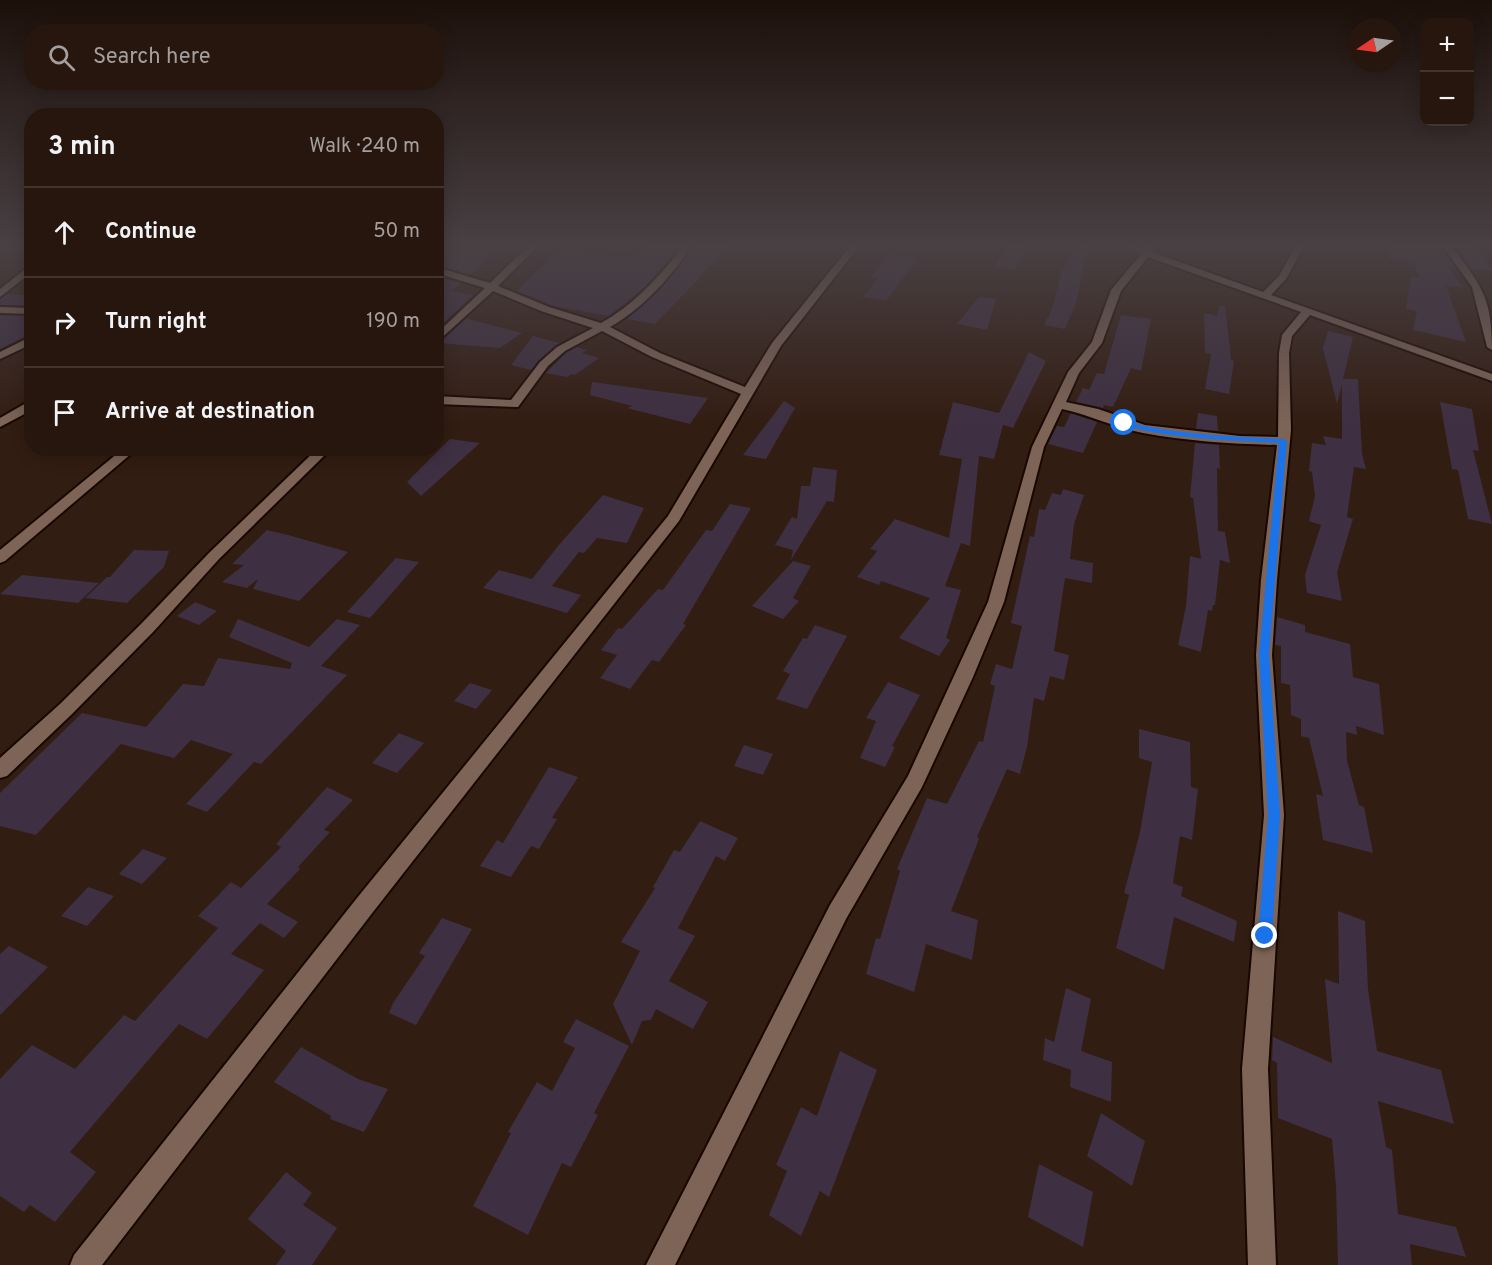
<!DOCTYPE html>
<meta charset="utf-8">
<style>
:root{--surface:#26160e;--page:#32231c;--text:#f1f3f6;--muted:#a49f9e;--line:#42352e}
body{margin:0;font-family:Overpass,sans-serif;background:var(--page);color:var(--text)}
.controls{position:absolute;right:18px;top:18px;display:grid;overflow:hidden;border-radius:12px;box-shadow:0 3px 15px #0003}
.controls button{width:54px;height:54px;display:grid;place-items:center;padding:0;border:0;border-bottom:2px solid var(--line);background:var(--surface);color:var(--text);font:30px sans-serif}
.compass{position:absolute;left:1348px;top:18px;width:54px;height:54px;border-radius:50%;background:var(--surface);box-shadow:0 3px 15px #0003;rotate:257deg}
.stop{position:absolute;width:18px;height:18px;margin:-14px;border:4px solid #1a73e8;border-radius:50%;background:#fff}
.stop.end{background:#1a73e8;border-color:#fff;box-shadow:0 2px 6px #0008}
.list{margin:0;padding:0;list-style:none}
h2{display:flex;justify-content:space-between;align-items:center;height:78px;margin:0;padding:0 24px;font-size:26px}
h2 small{font-size:20px;font-weight:400;color:var(--muted)}
.list li{display:grid;grid-template-columns:39px 1fr auto;gap:18px;align-items:center;box-sizing:border-box;height:90px;padding:0 24px;border-top:2px solid var(--line)}
.list b{display:block;font-size:22px;white-space:nowrap}
.list em{font-size:20px;font-style:normal;color:var(--muted)}
.icon{flex:none;width:33px;height:33px;fill:none;stroke:currentColor;stroke-width:2;stroke-linecap:round;stroke-linejoin:round}
.map{position:relative;flex:none;width:1492px;height:1265px;overflow:hidden}
.search{position:absolute;background:var(--surface);box-shadow:0 3px 15px #0003;left:24px;top:24px;width:420px;height:66px;display:flex;align-items:center;gap:15px;box-sizing:border-box;padding:0 21px;border-radius:24px;color:var(--muted);font-size:22px}
.panel{position:absolute;background:var(--surface);box-shadow:0 3px 15px #0003;left:24px;top:108px;width:420px;height:348px;border-radius:24px}
.map>svg:first-child{display:block}
.building{fill:#3e2f42}
.lines{fill:none;stroke-linecap:round;stroke-linejoin:round}
.minor-casing{stroke:#190701;stroke-width:4}
.minor{fill:#7d6457;fill-rule:evenodd}
.route{fill:#1a73e8}
</style>
<div class="map">
<svg width="1492" height="1265" viewBox="0 0 1492 1265">
<rect width="100%" height="100%" fill="#321d12"/>
<g class="building">
<polygon points="647,245 681,245 645,287 609,316 554,306 517,291 561,248 631,258"/>
<polygon points="695,245 731,245 655,324 627,319 658,292"/>
<polygon points="1007,245 1029,245 1015,270 994,267"/>
<polygon points="1079,245 1088,245 1076,303 1065,329 1044,325 1052,309 1062,271"/>
<polygon points="1390,245 1440,245 1455,267 1448,266 1463,287 1446,286 1466,342 1413,330 1417,311 1406,309 1411,277 1420,278 1413,262 1389,259"/>
<polygon points="1454,245 1476,245 1492,267 1492,271 1471,269"/>
<polygon points="443,246 496,250 470,275 436,265 436,254"/>
<polygon points="888,254 918,258 886,301 863,297 878,278 871,277"/>
<polygon points="436,276 461,283 452,291 473,295 436,330"/>
<polygon points="7,294 32,296 32,306 0,305 0,299"/>
<polygon points="979,297 996,299 987,330 957,324"/>
<polygon points="1219,306 1225,306 1231,360 1234,361 1229,394 1205,389 1211,354 1205,353 1204,313 1217,316"/>
<polygon points="0,315 32,316 32,333 0,349"/>
<polygon points="1121,315 1151,319 1141,371 1131,368 1113,407 1104,405 1103,408 1076,402 1083,388 1089,390 1097,373 1104,374"/>
<polygon points="468,317 468,319 522,333 500,348 439,343"/>
<polygon points="1328,331 1353,337 1343,379 1358,379 1362,454 1366,469 1354,467 1347,517 1353,519 1337,572 1342,601 1307,593 1305,575 1321,525 1309,521 1315,496 1312,472 1309,471 1312,443 1326,445 1323,436 1342,439 1342,384 1337,404 1323,348"/>
<polygon points="533,336 560,343 539,360 531,370 511,365"/>
<polygon points="576,347 587,350 582,353 599,358 575,375 571,374 567,377 546,373 566,353"/>
<polygon points="1029,352 1046,361 1013,428 1003,425 994,459 979,456 970,546 961,543 945,586 961,590 946,638 950,640 939,656 899,638 930,598 881,581 879,585 857,577 877,551 870,549 895,519 949,538 962,459 939,455 953,402 999,413"/>
<polygon points="592,382 708,398 690,424 627,408 632,406 590,395"/>
<polygon points="784,401 795,408 766,459 743,455"/>
<polygon points="1440,402 1472,409 1479,451 1473,450 1492,524 1468,519 1458,470 1452,469"/>
<polygon points="1071,413 1097,422 1083,453 1048,444 1057,426 1064,427"/>
<polygon points="1198,413 1217,416 1218,431 1196,429"/>
<polygon points="450,439 480,443 421,496 407,482"/>
<polygon points="1195,443 1219,445 1220,469 1217,468 1218,531 1225,532 1230,563 1220,560 1215,605 1213,605 1212,611 1208,610 1201,652 1178,645 1186,606 1190,556 1201,559 1193,498 1190,497"/>
<polygon points="813,467 837,470 834,502 827,501 791,560 793,550 775,545 792,517 797,519 801,486 810,486"/>
<polygon points="1063,489 1084,495 1074,524 1070,559 1093,563 1092,583 1065,578 1054,651 1069,655 1064,680 1050,676 1044,701 1034,698 1027,747 1020,774 1007,769 977,837 979,839 951,911 978,920 972,960 926,944 914,992 866,974 876,938 880,939 900,871 897,869 927,798 947,804 979,741 983,742 995,686 990,684 996,664 1012,669 1022,626 1011,623 1030,536 1034,537 1039,509 1045,510 1052,493 1061,495"/>
<polygon points="603,495 644,508 627,543 597,538 584,553 579,552 552,586 581,595 567,613 483,588 499,570 532,579 558,546"/>
<polygon points="730,504 751,508 683,624 686,625 659,662 652,660 630,689 600,678 617,655 601,650 618,628 622,629 658,589 663,590 706,530 712,531"/>
<polygon points="267,530 288,535 348,552 299,601 253,589 258,579 247,588 222,582 244,565 232,564"/>
<polygon points="134,550 169,551 164,567 127,603 85,598 107,577 110,577"/>
<polygon points="396,558 419,562 370,618 347,612"/>
<polygon points="793,561 811,566 793,598 799,601 783,619 752,606"/>
<polygon points="22,575 99,583 78,603 0,594"/>
<polygon points="195,602 217,611 199,625 177,616"/>
<polygon points="1277,617 1305,625 1305,632 1350,644 1353,677 1379,684 1384,735 1356,726 1357,735 1346,732 1347,761 1359,805 1364,807 1373,853 1323,840 1316,794 1323,796 1309,738 1301,736 1301,719 1291,715 1290,685 1281,683 1281,646 1275,645"/>
<polygon points="238,619 309,647 337,619 360,625 321,666 347,675 261,764 254,762 207,812 186,804 233,754 191,740 174,758 121,744 36,835 0,826 0,793 82,713 146,727 183,684 204,686 218,658 290,669 292,663 229,637"/>
<polygon points="815,625 847,636 807,709 776,699 790,674 783,671 803,638 807,639"/>
<polygon points="888,682 920,695 892,746 895,747 885,767 860,758 876,721 866,718"/>
<polygon points="470,683 492,690 476,709 454,701"/>
<polygon points="1139,729 1190,742 1191,787 1198,789 1192,840 1180,836 1173,883 1183,887 1181,896 1237,921 1234,942 1174,917 1164,970 1116,948 1129,895 1124,893 1140,832 1152,762 1139,758"/>
<polygon points="399,733 424,743 397,773 372,763"/>
<polygon points="744,745 773,754 763,775 734,766"/>
<polygon points="549,767 578,777 552,818 557,819 539,849 531,846 511,877 480,866 497,840 503,843"/>
<polygon points="327,787 353,800 324,830 330,832 298,867 300,869 267,904 298,922 284,938 260,923 231,954 264,970 207,1039 179,1024 70,1152 96,1172 55,1222 30,1205 24,1212 0,1196 0,1079 32,1045 75,1069 124,1015 135,1021 218,928 198,916 231,882 241,888 281,847 276,844"/>
<polygon points="700,821 738,838 725,861 716,856 678,928 695,936 669,981 708,1002 693,1029 656,1009 651,1020 642,1021 632,1045 613,1004 640,951 621,942 655,888 653,887 674,850 680,852"/>
<polygon points="143,849 167,858 142,884 119,874"/>
<polygon points="88,887 114,896 87,926 61,916"/>
<polygon points="1338,911 1365,921 1368,989 1377,1051 1441,1070 1454,1124 1378,1101 1386,1147 1392,1150 1398,1214 1456,1227 1466,1257 1410,1244 1412,1265 1338,1265 1336,1186 1332,1139 1278,1118 1277,1063 1272,1060 1273,1037 1332,1063 1325,979 1339,984"/>
<polygon points="442,918 472,929 416,1025 389,1013 393,1003 425,956 419,953"/>
<polygon points="9,946 48,967 0,1015 0,954"/>
<polygon points="1066,988 1091,999 1081,1051 1112,1062 1111,1102 1070,1087 1071,1070 1043,1060 1045,1038 1054,1042"/>
<polygon points="576,1019 629,1046 594,1113 598,1115 571,1167 562,1163 528,1235 473,1206 511,1133 508,1132 537,1082 552,1091 575,1048 563,1042"/>
<polygon points="301,1047 358,1079 388,1089 364,1132 330,1119 331,1116 274,1082"/>
<polygon points="840,1051 877,1070 829,1197 820,1191 801,1236 769,1215 787,1171 776,1165 801,1107 817,1116"/>
<polygon points="1101,1113 1145,1141 1132,1186 1087,1156"/>
<polygon points="1039,1164 1093,1192 1083,1247 1028,1217"/>
<polygon points="286,1172 312,1193 303,1205 337,1228 312,1265 276,1265 286,1251 248,1219"/>
</g>
<g class="lines">
<g class="minor-casing">
<g id="minor">
<path d="M 529,245 L 539,245 L 498,286 L 549,307 L 601,323 C 634,305 661,275 684,245 L 693,245 C 671,276 644,308 610,327 L 660,353 L 745,387 L 772,343 L 851,245 L 860,245 L 781,346 L 679,521 L 373,912 L 102,1265 L 70,1265 L 74,1255 L 357,898 L 668,516 L 741,394 L 652,357 L 602,331 L 565,351 L 548,366 L 518,407 L 436,404 L 436,396 L 511,400 L 540,362 L 557,347 L 593,328 L 541,311 L 493,291 L 436,343 L 436,334 L 485,288 L 436,273 L 436,267 L 490,283 Z"/>
<path d="M 1121,245 L 1134,245 L 1145,249 L 1148,245 L 1157,245 L 1152,252 L 1263,292 L 1279,276 L 1296,245 L 1305,245 L 1286,279 L 1271,295 L 1492,374 L 1492,381 L 1310,315 L 1292,336 L 1289,353 L 1291,430 L 1277,580 L 1272,655 L 1284,815 L 1268,1069 L 1276,1265 L 1248,1265 L 1242,1069 L 1264,815 L 1256,655 L 1261,580 L 1277,445 C 1233,444 1186,441 1143,433 C 1116,428 1090,415 1062,409 L 1044,447 L 1004,602 L 973,677 L 922,787 L 846,919 L 675,1265 L 646,1265 L 830,905 L 908,776 L 988,602 L 1032,447 L 1068,372 L 1092,342 L 1111,290 L 1141,254 ZM 1148,257 L 1301,312 L 1282,335 L 1279,353 L 1278,437 L 1240,436 L 1145,425 L 1098,409 L 1066,402 L 1079,373 L 1102,343 L 1121,291 Z"/>
<path d="M 1442,245 L 1451,245 C 1482,287 1492,297 1492,350 L 1487,347 L 1472,287 Z"/>
<polygon points="32,264 32,272 0,297 0,289"/>
<polygon points="0,307 32,308 32,314 0,313"/>
<polygon points="32,336 32,344 0,359 0,352"/>
<polygon points="28,402 32,402 32,410 0,427 0,418"/>
<polygon points="124,448 138,448 5,561 0,563 0,550"/>
<polygon points="318,448 332,448 219,559 154,631 72,714 7,776 0,778 0,758 60,704 142,623 209,553"/>
</g>
</g>
<use href="#minor" class="minor"/>
</g>
<linearGradient id="sky" x2="0" y2="1"><stop stop-color="#1c100a"/><stop offset="0.58" stop-color="#494044"/><stop offset="1" stop-color="#494044" stop-opacity="0"/></linearGradient>
<rect width="1492" height="423" fill="url(#sky)"/>
<path class="route" d="M 1124,421 C 1175,435 1230,436 1283,439 L 1287,441 L 1269,654 L 1280,815 L 1272,936 L 1270,940 L 1265,942 L 1260,940 L 1258,936 L 1268,815 L 1259,654 L 1279,443 C 1226,440 1172,439 1121,425 Z"/>
</svg>
<div class="controls">
<button>+</button>
<button>−</button>
</div>
<svg class="compass" viewBox="-18 -18 36 36"><path d="M0-13l5 13h-10z" fill="#e53935"/><path d="M0 13l5-13h-10z" fill="#a49f9e"/></svg>
<div class="stop" style="left:1124px;top:423px"></div>
<div class="stop end" style="left:1265px;top:936px"></div>
<div class="search"><svg class="icon" aria-label="search" viewBox="0 0 24 24"><circle cx="10" cy="10" r="6"/><path d="M15 15l6 6"/></svg>Search here</div>
<section class="panel">
<h2>3 min<small>Walk · 240 m</small></h2>
<ul class="list">
<li><svg class="icon" aria-label="ahead" viewBox="0 0 24 24"><path d="M12 20V5M6 11l6-6 6 6"/></svg><div><b>Continue</b></div><em>50 m</em></li>
<li><svg class="icon" aria-label="right" viewBox="0 0 24 24"><path d="M7 20v-9h11M14 6l5 5-5 5"/></svg><div><b>Turn right</b></div><em>190 m</em></li>
<li><svg class="icon" aria-label="arrive" viewBox="0 0 24 24"><path d="M6 21V4h12l-3 4 3 4H6"/></svg><div><b>Arrive at destination</b></div></li>
</ul>
</section>
</div>
